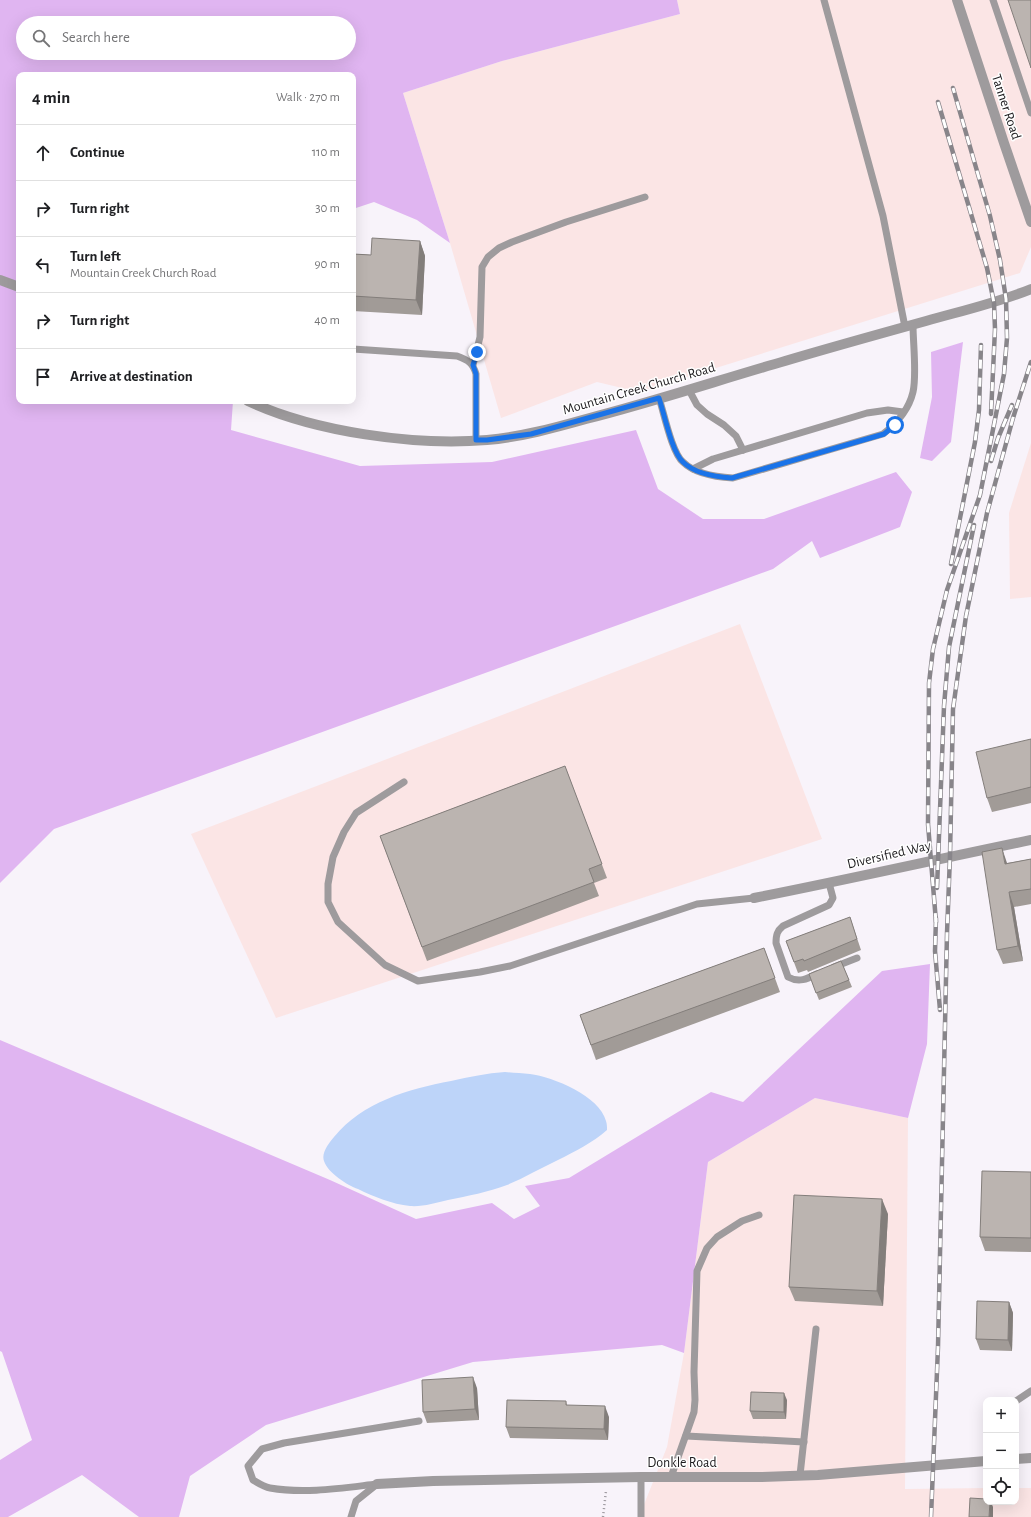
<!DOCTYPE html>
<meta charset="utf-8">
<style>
:root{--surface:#fff;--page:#f2f2f2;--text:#202124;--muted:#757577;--line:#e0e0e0}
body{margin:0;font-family:"Alegreya Sans",sans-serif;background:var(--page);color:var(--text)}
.controls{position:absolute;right:12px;bottom:12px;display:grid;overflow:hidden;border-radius:8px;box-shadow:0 4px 16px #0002}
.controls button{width:36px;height:36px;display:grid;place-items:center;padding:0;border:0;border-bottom:1px solid var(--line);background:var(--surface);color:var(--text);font:20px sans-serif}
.stop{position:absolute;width:12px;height:12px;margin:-9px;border:3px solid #1a73e8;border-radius:50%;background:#fff}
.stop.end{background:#1a73e8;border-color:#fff;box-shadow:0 1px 4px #0008}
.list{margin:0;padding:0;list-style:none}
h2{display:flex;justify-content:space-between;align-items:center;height:52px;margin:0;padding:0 16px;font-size:17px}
h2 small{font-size:13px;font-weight:400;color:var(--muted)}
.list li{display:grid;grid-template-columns:26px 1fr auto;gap:12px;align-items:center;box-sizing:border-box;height:56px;padding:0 16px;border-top:1px solid var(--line)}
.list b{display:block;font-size:15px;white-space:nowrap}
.list p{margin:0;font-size:13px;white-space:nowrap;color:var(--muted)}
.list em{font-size:13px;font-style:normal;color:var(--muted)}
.icon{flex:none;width:22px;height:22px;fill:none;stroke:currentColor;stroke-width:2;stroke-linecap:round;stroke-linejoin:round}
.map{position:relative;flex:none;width:1031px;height:1517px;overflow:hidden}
.search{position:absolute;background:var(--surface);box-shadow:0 4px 16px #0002;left:16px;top:16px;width:340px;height:44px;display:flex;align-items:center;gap:10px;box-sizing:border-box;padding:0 14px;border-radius:22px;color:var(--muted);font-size:15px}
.panel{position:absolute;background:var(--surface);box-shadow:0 4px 16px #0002;left:16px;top:72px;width:340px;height:332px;border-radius:8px}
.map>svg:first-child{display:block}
.industrial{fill:#fbe5e5}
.green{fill:#e0b5f1;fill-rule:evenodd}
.water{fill:#bdd4f9}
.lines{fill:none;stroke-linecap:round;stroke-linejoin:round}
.path{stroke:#98949a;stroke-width:2.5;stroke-dasharray:1 3;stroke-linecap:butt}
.lane{stroke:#9e9b9d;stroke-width:7}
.street{stroke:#9e9b9d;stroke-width:10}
.rail-casing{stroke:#88858a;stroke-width:4.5}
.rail{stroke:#fff;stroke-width:3;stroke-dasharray:9;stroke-linecap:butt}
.wall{fill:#a19b97}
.shaded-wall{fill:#837e7b}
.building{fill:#bbb4b0;stroke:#837e7b}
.route{stroke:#1a73e8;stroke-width:5}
.labels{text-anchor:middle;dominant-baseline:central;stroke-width:3;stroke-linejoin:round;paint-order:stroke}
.street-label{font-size:14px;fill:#1e1c1f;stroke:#fff}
</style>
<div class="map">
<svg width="1031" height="1517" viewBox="0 0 1031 1517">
<rect width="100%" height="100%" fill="#f8f3fa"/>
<g class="industrial">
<polygon points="677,0 1031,0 1031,247 1020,273 639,392 597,382 501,418 450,243 403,93 502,61 680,14"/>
<polygon points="1031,443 1031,597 1010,599 1009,513"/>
<polygon points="740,624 822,839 276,1018 191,834"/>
<polygon points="815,1098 908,1118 905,1489 986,1488 986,1502 1016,1502 1016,1488 1031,1488 1031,1517 639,1517 667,1447 684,1353 708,1162"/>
</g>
<g class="green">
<path d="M 0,0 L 677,0 L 680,14 L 502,61 L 403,93 L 450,243 L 417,220 L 374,202 L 353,209 L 353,75 L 19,75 L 19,401 L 233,401 L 231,430 L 360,466 L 492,462 L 636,430 L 658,489 L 703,519 L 764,519 L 896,472 L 912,492 L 900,527 L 820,558 L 812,541 L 773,569 L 54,829 L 0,883 ZM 23,23 L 349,23 L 349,53 L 23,53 Z"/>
<polygon points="963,342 951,442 932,461 920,458 932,397 931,352"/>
<polygon points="930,964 927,1044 908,1118 815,1098 708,1162 684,1353 662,1345 473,1362 266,1425 190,1476 179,1517 139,1517 82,1475 8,1517 0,1517 0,1460 32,1440 2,1352 0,1351 0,1040 330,1180 416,1219 492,1203 514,1219 540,1206 525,1186 569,1178 711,1092 743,1102 882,971"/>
</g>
<path class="water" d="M 505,1072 C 513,1073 522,1073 530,1074 C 553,1077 600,1096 606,1121 C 607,1124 607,1127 607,1130 C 592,1143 576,1151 558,1160 C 541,1168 524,1178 507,1185 C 488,1192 468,1196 448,1200 C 436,1203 422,1207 410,1206 C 392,1204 374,1197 358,1189 C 347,1185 328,1173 324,1161 C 321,1153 329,1143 334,1137 C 363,1102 408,1089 451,1081 C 469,1077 487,1073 505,1072 Z"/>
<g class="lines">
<polyline class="path" points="603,1517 606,1491"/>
<g class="lane">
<polyline points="824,0 883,216 905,327"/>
<polyline points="993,0 1031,113"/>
<path d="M 353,349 L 457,356 C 468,360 473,363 476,374 L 476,440"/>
<polyline points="473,365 480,337 482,267 488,257 499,248 512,242 566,222 645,197"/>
<polyline points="689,390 697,405 707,414 724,425 736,436 743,450"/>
<path d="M 659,398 C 664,413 672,453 683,462 C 695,474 716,477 733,478 L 883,434 C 896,424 909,409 913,392 C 917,375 913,343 913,325"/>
<polyline points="693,469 713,459 867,413 888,410 903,412"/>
<polyline points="404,782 356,813 344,832 333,857 328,884 328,902 338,922 385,965 418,981 480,972 510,966 697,904 754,898"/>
<polyline points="834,967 857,958"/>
<path d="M 817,974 C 807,979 799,983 788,977 L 776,943 C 776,935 777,931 783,926 L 829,905 L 833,898 L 829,883"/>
<polyline points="1016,1401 1031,1391"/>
<polyline points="686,1436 804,1442"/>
<polyline points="800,1475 816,1329"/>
<polyline points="641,1477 641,1517"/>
<polyline points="671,1477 694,1412 695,1400 694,1372 697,1271 707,1248 717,1237 742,1221 759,1215"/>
<path d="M 377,1484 C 342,1488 305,1494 270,1488 C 264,1487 258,1483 253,1480 L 248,1466 L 262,1449 L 284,1443 L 419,1421"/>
<polyline points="351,1517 356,1501 376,1485"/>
</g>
<g class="street">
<polyline points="957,0 1004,143 1031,222"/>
<polyline points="0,280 19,287"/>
<path d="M 248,401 C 314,432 415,446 487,440 C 521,437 554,428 586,419 C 653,402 719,380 785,361 C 832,347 879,334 926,321 C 961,311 997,303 1031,289"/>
<path d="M 754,898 C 846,880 938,859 1031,840"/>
<polyline points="1016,1459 1031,1458"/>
<polyline points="377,1484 433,1481 641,1477 761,1477 818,1475 986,1461"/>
</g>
<g class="rail-casing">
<g id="rail">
<polyline points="938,102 987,268 994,303 995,329 991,414"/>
<polyline points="991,461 998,438 1012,405"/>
<polyline points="951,564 975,442 979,410 981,345"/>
<polyline points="937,888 944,706 949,647 974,525"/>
<polyline points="936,918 935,951 940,1010"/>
<polyline points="936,922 928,824 929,683 933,649 947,590 980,495 1004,374 1007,338 1006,299 1000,260 990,216 953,88"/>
<polyline points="931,1517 938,1347 947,933 950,856 953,709 966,616 987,513 1013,418 1031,362"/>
</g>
</g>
<use href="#rail" class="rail"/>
</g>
<g class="wall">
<polygon points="420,241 425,256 422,315 353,311 353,254 371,255"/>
<polygon points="1031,739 1031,803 992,812 987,798"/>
<polygon points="565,766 607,878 594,883 599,896 427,961 380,836"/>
<polygon points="1031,859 1031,904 1014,907 1023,961 1003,964 997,950 1007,863"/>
<polygon points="850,917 861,950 808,972 807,970 798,973 786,941"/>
<polygon points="764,948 780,992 596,1060 580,1015"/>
<polygon points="841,961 852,987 819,1000 812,982"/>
<polygon points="1031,1172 1031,1252 985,1251 980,1237"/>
<polygon points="888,1214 883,1306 795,1301 789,1287"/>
<polygon points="1009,1302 1013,1313 1012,1351 980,1350 976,1339"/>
<polygon points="477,1388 479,1420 427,1423 423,1412"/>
<polygon points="787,1400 786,1419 753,1419 750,1411"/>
<polygon points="566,1401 567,1405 609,1417 608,1440 510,1438 506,1427"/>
</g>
<g class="shaded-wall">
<polygon points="420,241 425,256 422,315 416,300"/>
<polygon points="1002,848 1007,863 1010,878 1005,864"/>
<polygon points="1009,892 1014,907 1023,961 1018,946"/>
<polygon points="882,1199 888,1214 883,1306 877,1291"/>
<polygon points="1009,1302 1013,1313 1012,1351 1008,1340"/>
<polygon points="473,1377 477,1388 479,1420 475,1409"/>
<polygon points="784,1393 787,1400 786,1419 784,1412"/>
<polygon points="605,1406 609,1417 608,1440 604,1429"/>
<polygon points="990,1502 991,1502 993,1507 993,1517 989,1517"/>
</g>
<g class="building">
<polygon points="1008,0 1031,0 1031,68"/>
<polygon points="372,238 420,241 416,300 353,296 353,254 371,255"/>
<polygon points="1031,739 1031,787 987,798 976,752"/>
<polygon points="565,766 602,864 589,869 594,882 422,947 380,836"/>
<polygon points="1002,848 1005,864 1031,859 1031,889 1009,892 1018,946 997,950 982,852"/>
<polygon points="850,917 857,939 804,961 803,959 794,962 786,941"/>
<polygon points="764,948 775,978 591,1045 580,1015"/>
<polygon points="841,961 849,980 816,993 809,974"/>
<polygon points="982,1171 1031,1172 1031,1238 980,1237"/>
<polygon points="794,1195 882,1199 877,1291 789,1287"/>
<polygon points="977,1301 1009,1302 1008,1340 976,1339"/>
<polygon points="473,1377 475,1409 423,1412 422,1380"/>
<polygon points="751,1392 784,1393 784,1412 750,1411"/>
<polygon points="507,1400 566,1401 566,1405 605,1406 604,1429 506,1427"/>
<polygon points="970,1498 986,1499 986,1502 990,1502 989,1517 969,1517"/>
</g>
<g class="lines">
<path class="route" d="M 477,352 L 473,365 L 476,374 L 476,440 L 487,440 L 531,434 L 659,398 C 664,413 672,453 683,462 C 695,474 716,477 732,478 L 884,434 L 895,425"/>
</g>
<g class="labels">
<g class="street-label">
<text transform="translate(1006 107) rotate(72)">Tanner Road</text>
<text transform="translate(639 389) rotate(-16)">Mountain Creek Church Road</text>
<text transform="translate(889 855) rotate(-13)">Diversified Way</text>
<text x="682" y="1463">Donkle Road</text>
</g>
</g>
</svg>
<div class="controls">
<button>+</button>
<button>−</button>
<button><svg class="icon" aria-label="locate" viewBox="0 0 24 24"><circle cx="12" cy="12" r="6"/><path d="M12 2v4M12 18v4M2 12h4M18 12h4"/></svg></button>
</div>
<div class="stop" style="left:895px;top:425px"></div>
<div class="stop end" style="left:477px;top:352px"></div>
<div class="search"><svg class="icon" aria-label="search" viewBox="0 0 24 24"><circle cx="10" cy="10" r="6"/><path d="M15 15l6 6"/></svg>Search here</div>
<section class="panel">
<h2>4 min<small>Walk · 270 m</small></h2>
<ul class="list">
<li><svg class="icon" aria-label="ahead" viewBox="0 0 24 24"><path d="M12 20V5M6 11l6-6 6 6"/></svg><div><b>Continue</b></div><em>110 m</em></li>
<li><svg class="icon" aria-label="right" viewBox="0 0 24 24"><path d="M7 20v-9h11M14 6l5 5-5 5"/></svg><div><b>Turn right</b></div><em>30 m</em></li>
<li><svg class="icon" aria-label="left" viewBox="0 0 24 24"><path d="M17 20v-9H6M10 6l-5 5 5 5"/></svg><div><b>Turn left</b><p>Mountain Creek Church Road</p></div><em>90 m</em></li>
<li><svg class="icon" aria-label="right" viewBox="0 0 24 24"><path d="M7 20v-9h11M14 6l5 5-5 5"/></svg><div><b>Turn right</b></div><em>40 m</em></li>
<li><svg class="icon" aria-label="arrive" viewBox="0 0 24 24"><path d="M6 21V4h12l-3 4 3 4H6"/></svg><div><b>Arrive at destination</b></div></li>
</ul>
</section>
</div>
